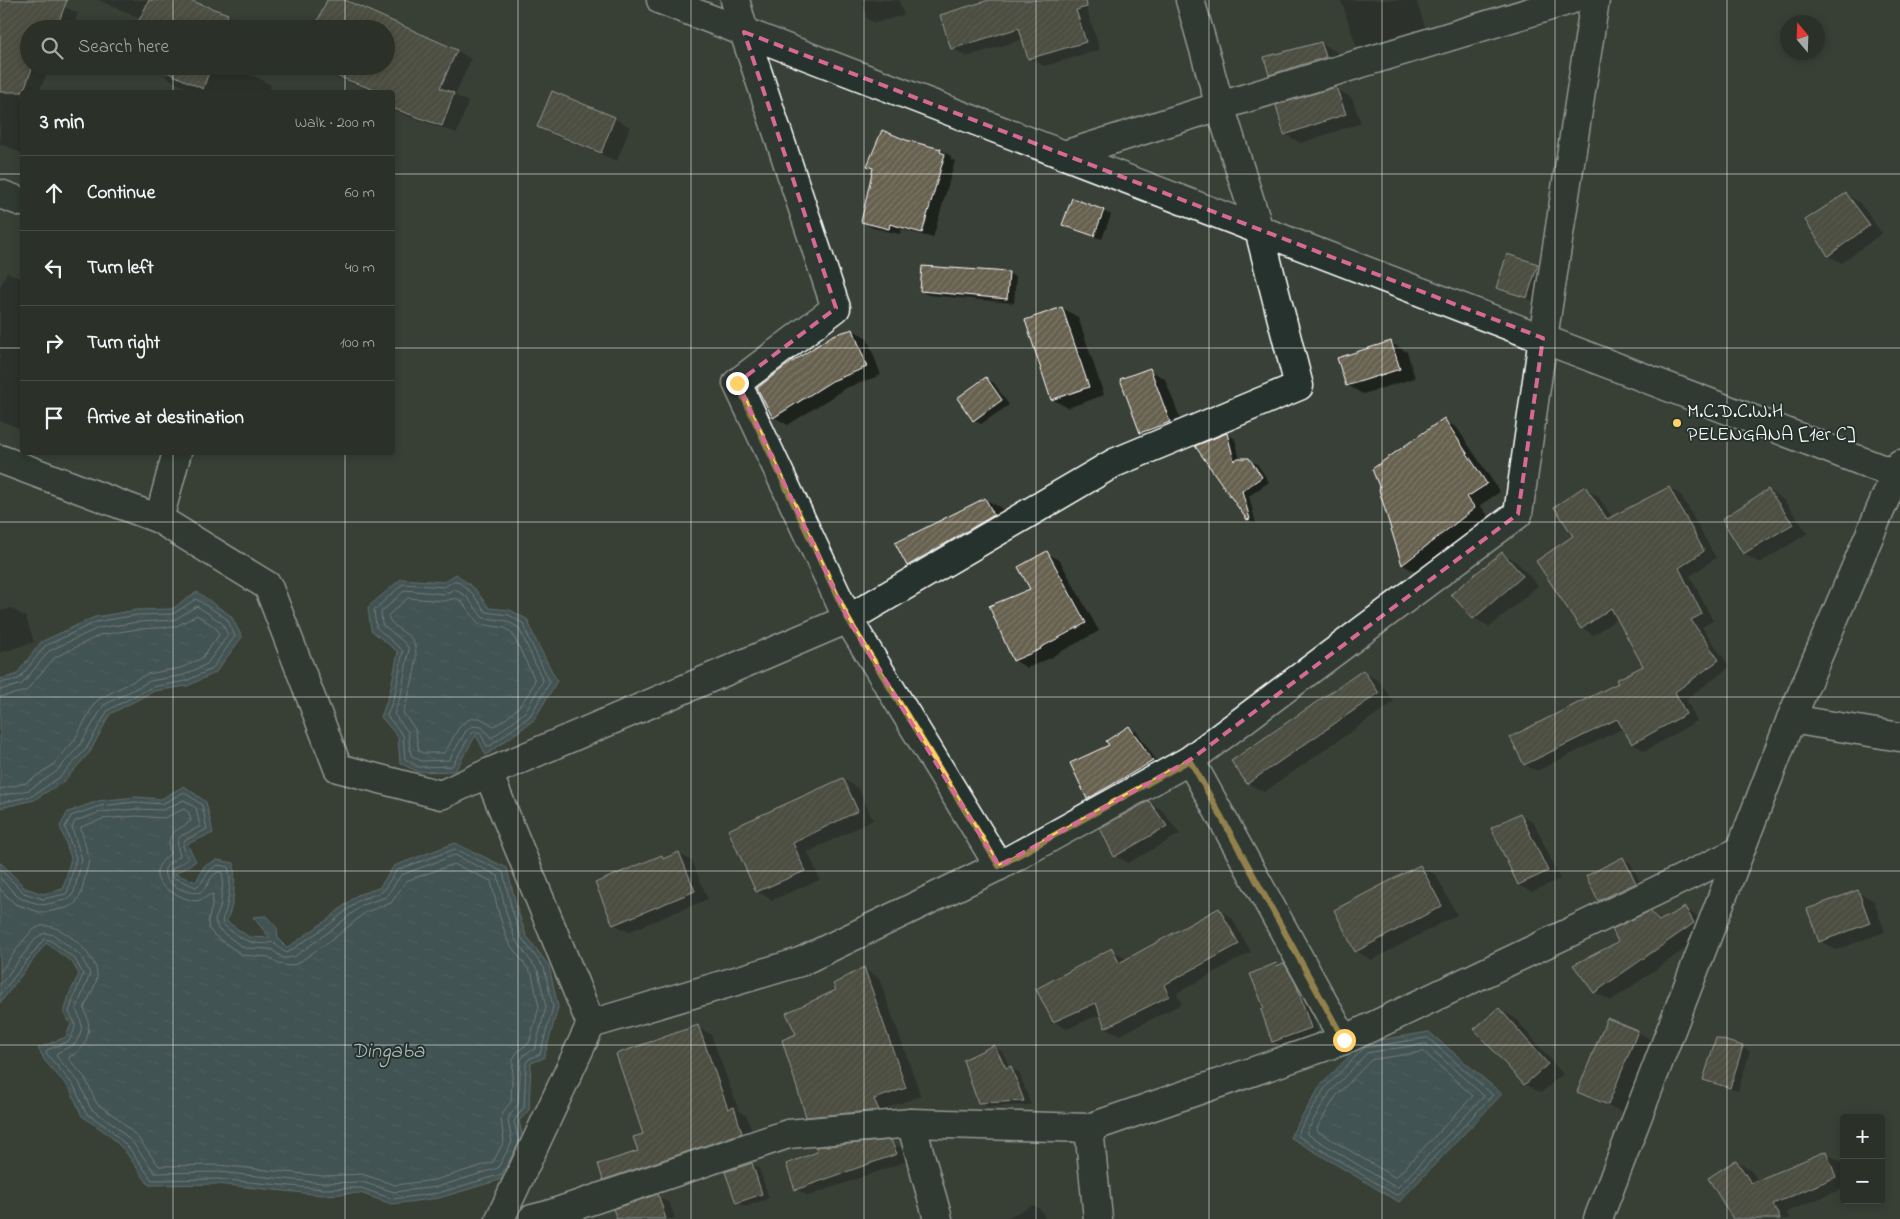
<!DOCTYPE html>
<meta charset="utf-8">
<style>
:root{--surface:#2b3029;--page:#333831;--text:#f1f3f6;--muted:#a6a9a8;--line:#474b46}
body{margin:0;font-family:"Indie Flower",sans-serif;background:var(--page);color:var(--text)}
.controls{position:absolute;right:15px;bottom:15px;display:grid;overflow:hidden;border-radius:5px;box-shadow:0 2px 8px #0003}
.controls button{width:45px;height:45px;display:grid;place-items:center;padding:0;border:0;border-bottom:1px solid var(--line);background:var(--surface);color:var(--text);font:25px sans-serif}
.compass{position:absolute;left:1780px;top:15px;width:45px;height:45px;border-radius:50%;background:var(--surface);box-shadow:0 2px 8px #0003;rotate:341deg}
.stop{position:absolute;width:15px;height:15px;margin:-11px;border:4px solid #ffd166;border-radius:50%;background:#fff}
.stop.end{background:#ffd166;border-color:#fff;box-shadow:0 1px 5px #0008}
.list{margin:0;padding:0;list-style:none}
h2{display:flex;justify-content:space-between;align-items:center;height:65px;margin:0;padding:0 20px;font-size:21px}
h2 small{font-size:16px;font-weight:400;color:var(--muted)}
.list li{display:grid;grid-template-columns:32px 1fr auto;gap:15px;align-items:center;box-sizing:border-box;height:75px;padding:0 20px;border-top:1px solid var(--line)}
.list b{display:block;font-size:19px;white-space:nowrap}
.list em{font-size:16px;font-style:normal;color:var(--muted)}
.icon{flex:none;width:28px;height:28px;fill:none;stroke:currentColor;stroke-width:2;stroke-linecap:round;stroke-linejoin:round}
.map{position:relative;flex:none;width:1900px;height:1219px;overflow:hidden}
.search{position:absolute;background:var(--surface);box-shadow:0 2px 8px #0003;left:20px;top:20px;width:375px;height:55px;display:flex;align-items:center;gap:12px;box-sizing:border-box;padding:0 18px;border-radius:28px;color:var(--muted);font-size:19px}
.panel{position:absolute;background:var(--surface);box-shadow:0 2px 8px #0003;left:20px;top:90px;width:375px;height:365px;border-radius:5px}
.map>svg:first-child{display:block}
.water{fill:url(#water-ripples);stroke:#95a6ac}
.shadow{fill:#0007}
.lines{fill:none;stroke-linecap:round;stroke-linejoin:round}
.shore{stroke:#b9c4c8;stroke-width:1}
.building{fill:url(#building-hatch);stroke:#fff}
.street-casing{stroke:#fff;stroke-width:31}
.street{stroke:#26332d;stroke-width:28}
.route{stroke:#ffd166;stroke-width:6}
.marked{fill:none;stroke:#d76994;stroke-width:4;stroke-dasharray:10 6;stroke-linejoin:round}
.grid{fill:none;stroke:#fff;stroke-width:1;stroke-opacity:0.55}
.poi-dot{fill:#ffd166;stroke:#26332d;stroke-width:2}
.labels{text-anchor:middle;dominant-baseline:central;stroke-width:4;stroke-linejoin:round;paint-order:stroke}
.poi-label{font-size:20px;fill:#fff;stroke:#26332d;text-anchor:start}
.water-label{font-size:21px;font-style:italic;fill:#b0bcc1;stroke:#26332d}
</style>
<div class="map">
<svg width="1900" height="1219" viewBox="0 0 1900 1219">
<defs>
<pattern id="water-ripples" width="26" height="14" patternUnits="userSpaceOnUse" patternTransform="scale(1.25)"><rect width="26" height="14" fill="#4f6b75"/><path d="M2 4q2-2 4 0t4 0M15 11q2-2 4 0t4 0" fill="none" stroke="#69818a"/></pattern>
<pattern id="building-hatch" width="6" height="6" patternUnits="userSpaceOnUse" patternTransform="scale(1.25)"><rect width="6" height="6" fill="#66604f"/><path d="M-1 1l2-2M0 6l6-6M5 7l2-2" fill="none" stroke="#7d7869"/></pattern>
</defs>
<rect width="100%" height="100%" fill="#394037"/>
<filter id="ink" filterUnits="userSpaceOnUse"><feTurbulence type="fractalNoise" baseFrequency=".02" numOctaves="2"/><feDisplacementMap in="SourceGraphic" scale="10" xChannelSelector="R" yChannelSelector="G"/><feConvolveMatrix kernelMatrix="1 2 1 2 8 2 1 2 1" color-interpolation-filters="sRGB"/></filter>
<g filter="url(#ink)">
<g class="water">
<polygon points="456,574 475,589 489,608 510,610 528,620 534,637 557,681 534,720 486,755 476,735 455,771 418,772 400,763 398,737 381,717 390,692 398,652 371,630 368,607 401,579 444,582"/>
<polygon points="197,592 231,616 242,637 215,673 187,686 154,691 110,714 90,752 64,781 34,800 0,808 0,679 16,675 41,642 95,617 137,610 172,609"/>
<path d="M 184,786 L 206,802 L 213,833 L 187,844 L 196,861 L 175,874 L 196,882 L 204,866 L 217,860 L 234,863 C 235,882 235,904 226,921 L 249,937 L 270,938 L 253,917 L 266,916 L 277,928 L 278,939 L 287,948 L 327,920 L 357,895 L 379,888 L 394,866 L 455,843 L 507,868 L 517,909 L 526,935 L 549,966 L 558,1007 L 544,1058 L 531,1063 L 529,1110 L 519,1121 L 524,1143 L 506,1178 L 439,1198 L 392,1204 L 360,1193 L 323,1195 L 217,1184 L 149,1185 L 125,1151 L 108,1134 L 82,1116 L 70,1089 L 45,1061 L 38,1048 L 66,1037 L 71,1024 L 64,1014 L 69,995 L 79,974 L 72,962 L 46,943 L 0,1003 L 0,863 L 2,864 L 25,888 L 43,894 L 63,889 L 71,858 L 60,826 L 68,812 L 98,801 L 136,797 L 161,799 Z"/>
<polygon points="1429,1032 1502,1094 1399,1202 1290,1137 1321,1085 1362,1043"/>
</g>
<g class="shadow">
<polygon points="0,0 50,0 78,13 72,29 29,29 29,66 50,66 39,92 22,92 22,153 0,144"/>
<polygon points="98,0 187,0 228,15 240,23 239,29 136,29 141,19"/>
<polygon points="328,0 342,0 457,51 471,59 455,95 468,102 457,133 404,115 392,108 392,92 375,92 318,71 309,66 386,66 386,29"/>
<polygon points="862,0 899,0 904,15 875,23 867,19"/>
<polygon points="993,0 1084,0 1100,50 1044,66 1029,58 1023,39 967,57 952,48"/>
<polygon points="1341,0 1416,0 1428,35 1371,56 1357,48"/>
<polygon points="1321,43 1337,52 1341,66 1286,83 1270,74"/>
<polygon points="154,66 228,66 258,78 271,85 268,92 200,92 178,84 166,77 168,73"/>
<polygon points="1336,88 1352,98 1361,123 1301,143 1285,134"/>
<polygon points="614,118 630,127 617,161 555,136 539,127"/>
<polygon points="906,141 941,150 951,156 951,159 955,161 933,238 901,229 900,234 873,228 862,222"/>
<polygon points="1846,195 1859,202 1882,233 1842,263 1828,256"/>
<polygon points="1103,211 1111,215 1102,239 1071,229 1064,225"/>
<polygon points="1508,256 1538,266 1545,270 1535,302 1497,287"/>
<polygon points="7,272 22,279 22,429 0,421 0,286"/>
<polygon points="1008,273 1016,277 1014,303 928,295 921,291"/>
<polygon points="1062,308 1078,317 1104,395 1068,408 1052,399"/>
<polygon points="853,330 867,338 881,375 846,388 788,425 774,417"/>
<polygon points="1391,343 1407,352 1415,378 1363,394 1347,385"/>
<polygon points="1150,370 1165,379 1185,431 1157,441 1141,432"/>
<polygon points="986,379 994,383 1009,405 981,424 974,420"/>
<polygon points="1444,420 1457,428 1500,492 1480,505 1488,516 1416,572 1403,565 1380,490"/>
<polygon points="1227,434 1235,439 1240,460 1249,460 1257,464 1269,482 1249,496 1256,524 1248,520"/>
<polygon points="1585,488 1597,495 1613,518 1669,488 1681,495 1716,558 1690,576 1713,621 1702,627 1730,667 1686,699 1697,721 1645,751 1633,744 1624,728 1537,771 1525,765 1512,738 1620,684 1644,667 1618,618 1594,635 1582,628 1575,536"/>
<polygon points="1768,490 1783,499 1808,533 1760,563 1744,554 1724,520"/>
<polygon points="985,499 1001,508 1009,524 923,575 908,566"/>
<polygon points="1047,553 1060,561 1099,631 1053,656 1053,657 1027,668 1014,660 1032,590"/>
<polygon points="1502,553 1517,562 1538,586 1490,627 1474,618 1453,594"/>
<polygon points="11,608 26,617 34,642 0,653 0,611"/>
<polygon points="1363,672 1379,681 1394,702 1264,792 1248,783"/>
<polygon points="1129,727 1137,732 1160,766 1096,803 1088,798 1111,746"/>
<polygon points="843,779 859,789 873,820 808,852 820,880 772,900 757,891 730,830"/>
<polygon points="1149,802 1162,810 1180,834 1128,863 1115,856"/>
<polygon points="1520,814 1534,822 1560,879 1532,892 1518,885"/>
<polygon points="678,853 692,861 708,899 628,932 614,924 662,856 666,859"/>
<polygon points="1623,859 1631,863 1643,888 1607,905 1599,901 1587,877"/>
<polygon points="1420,866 1436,875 1457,915 1372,960 1356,951"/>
<polygon points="1858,892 1874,901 1885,932 1836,950 1820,941"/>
<polygon points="1685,909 1700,918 1709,932 1611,1001 1595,992 1650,913 1663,920"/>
<polygon points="1219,910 1232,918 1251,952 1177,993 1182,1004 1120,1035 1106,1028 1101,1014 1067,1029 1054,1022 1112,950 1125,958 1127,960"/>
<polygon points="1276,964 1280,967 1284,964 1291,969 1303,990 1318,1032 1280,1046 1273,1041 1266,1009"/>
<polygon points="864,969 879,978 921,1096 889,1107 893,1118 823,1125 807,1116 837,990"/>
<polygon points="1499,1009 1515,1018 1563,1074 1541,1093 1525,1084 1476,1029"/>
<polygon points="1608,1020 1638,1032 1654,1041 1624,1113 1594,1100 1578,1091"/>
<polygon points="697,1027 711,1034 739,1111 747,1116 755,1140 618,1187 604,1179 639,1152 645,1134"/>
<polygon points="994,1047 1002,1051 1010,1068 1019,1072 1031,1105 987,1107 979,1102"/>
<polygon points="1742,1047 1750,1051 1738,1091 1712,1084 1705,1079"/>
<polygon points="891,1142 903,1149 908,1161 808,1196 796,1189"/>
<polygon points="1826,1153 1840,1161 1844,1170 1844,1188 1787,1212 1790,1219 1735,1219 1737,1161 1751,1170 1758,1181"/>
<polygon points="752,1164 759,1168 769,1198 745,1207 737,1202"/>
<polygon points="657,1196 670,1203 675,1219 616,1219"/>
<polygon points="1033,1205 1041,1210 1046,1219 1004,1219"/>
</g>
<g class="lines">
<g class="shore">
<polygon points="454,581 457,581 472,593 486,612 509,615 524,624 529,639 550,682 530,716 490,746 487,746 480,733 474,732 471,734 452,766 419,767 405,759 403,735 387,716 395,694 403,651 376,627 374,610 403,584 444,587"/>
<polygon points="455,589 467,597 483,618 507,621 519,628 543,681 525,712 493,737 490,737 482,727 472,726 466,731 449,760 421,761 411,755 408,732 394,714 401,695 409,649 405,643 382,624 381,612 405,590 444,594"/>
<path d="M 408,598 L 444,601 L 456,598 L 462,602 L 479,624 L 505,628 L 512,633 L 535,680 C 528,699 512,717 494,726 L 480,718 C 458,716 455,739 444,753 L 423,753 L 419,751 L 415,729 L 403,713 C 408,695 425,652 410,637 C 403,631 390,625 388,616 Z"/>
<polyline points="0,683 19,679 45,646 96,622 137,615 173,614 196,599 227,619 235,636 212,669 186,681 152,687 108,710 86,749 60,777 32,796 0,803"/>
<polyline points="0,690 22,684 49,651 98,628 138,622 174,620 197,606 222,623 228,635 207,664 184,675 150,681 104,705 80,745 56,772 29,790 0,796"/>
<polyline points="0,697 26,691 54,658 100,635 138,629 175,627 197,615 216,628 219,635 202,658 181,668 147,674 99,699 94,704 74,741 52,766 26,783 0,789"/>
<path d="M 0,869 L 24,893 L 43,899 L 66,894 L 68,890 L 76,858 L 65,827 L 71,816 L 100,806 L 136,802 L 162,804 L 184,792 L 202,805 L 207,829 L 184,841 L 183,846 L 188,859 L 172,869 L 172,877 L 196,887 C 206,881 204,872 218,865 L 228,867 C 232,879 229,896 226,909 C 225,915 221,918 223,924 C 237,937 253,948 273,942 L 283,951 L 287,953 L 330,924 L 359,900 L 382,892 L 397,870 L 455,849 L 503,872 L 512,910 L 521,937 L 544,968 L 553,1007 L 540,1054 L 529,1059 L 526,1063 L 524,1107 L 514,1121 L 519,1143 L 502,1174 L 438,1193 L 393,1199 L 361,1188 L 323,1189 L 217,1179 L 152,1180 L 129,1148 L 111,1130 L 86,1113 L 74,1086 L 46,1053 L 47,1050 L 69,1041 C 77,1025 77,1026 69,1012 L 74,997 L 83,974 L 75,959 L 50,940 L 44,939 L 0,995"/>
<path d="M 0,878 L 17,896 L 22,899 L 43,905 L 69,899 L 74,892 L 82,859 L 72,828 L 75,821 L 101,812 L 136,809 L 163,810 L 184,800 L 196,808 L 200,826 C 185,837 172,831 180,856 C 175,860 167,863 165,869 C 160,883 190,896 200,892 C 209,888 209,876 218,872 L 222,872 L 223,880 L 220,908 L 215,920 L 218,929 L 244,948 L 271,949 L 283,958 L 294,957 L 333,929 L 362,905 L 386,897 L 401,875 L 455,855 L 498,876 L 506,912 L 515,939 L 538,971 L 546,1007 L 535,1049 L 525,1054 L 521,1060 L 518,1105 L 510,1115 L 508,1120 L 512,1142 L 498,1168 L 437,1187 L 394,1192 L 362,1182 L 323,1183 L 218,1172 L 155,1173 L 133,1143 L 115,1125 L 91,1109 L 79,1082 L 56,1056 L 57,1053 L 75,1044 C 83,1030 84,1025 76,1010 L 90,974 L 88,969 L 80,955 L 54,935 L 45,933 L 37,937 L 0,985"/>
<path d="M 0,889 L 15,904 L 39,912 L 47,912 L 66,908 L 75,904 L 81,894 L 89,860 L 81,829 L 81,827 L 103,819 L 136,816 L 164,818 L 184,809 L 189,813 L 191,821 C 176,832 166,831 170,854 C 148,871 155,886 180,896 C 184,898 189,900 195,901 C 202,901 207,895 213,894 L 212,906 L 208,921 L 209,929 L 214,935 L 242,955 L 269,957 L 278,964 L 290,966 L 298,963 L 337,936 L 366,912 L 391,903 L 406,881 L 454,864 L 491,881 L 499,914 L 508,942 L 532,974 L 539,1007 L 529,1043 L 518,1051 L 513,1059 L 511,1102 L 503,1112 L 501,1119 L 504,1141 L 493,1162 L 435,1180 L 395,1185 L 362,1174 L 323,1176 L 218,1165 L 159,1166 L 138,1138 L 119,1119 L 97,1104 L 85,1078 L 69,1059 L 69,1057 C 89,1048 93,1027 84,1009 C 88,997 98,985 97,973 C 96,954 55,916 36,928 C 25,935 9,961 0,972"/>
<polygon points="1428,1038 1493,1095 1399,1194 1396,1195 1298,1136 1298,1133 1325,1088 1364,1048"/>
<polygon points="1426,1044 1484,1096 1398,1187 1395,1187 1307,1134 1307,1131 1330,1092 1367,1053"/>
<polygon points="1424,1052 1473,1096 1396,1177 1394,1177 1317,1131 1317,1128 1336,1096 1371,1060"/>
</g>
</g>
<g class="building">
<polygon points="0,0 67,0 56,29 29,29 29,66 33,66 23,92 0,92"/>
<polygon points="149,0 189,0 228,14 223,29 135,29"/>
<polygon points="327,0 345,0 457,50 440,88 454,93 442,126 392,108 392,92 380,92 309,66 386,66 386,29 314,29"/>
<polygon points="989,0 1086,0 1087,7 1076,10 1086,42 1028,59 1019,28 951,49 940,15"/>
<polygon points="1321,42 1326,57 1269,75 1264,57"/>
<polygon points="154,66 211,66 203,89"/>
<polygon points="1336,87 1346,114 1284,135 1276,105"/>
<polygon points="552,91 615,117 601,153 537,127"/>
<polygon points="882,130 906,140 941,149 940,152 945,154 922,233 890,224 889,229 861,222 873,168 867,166"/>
<polygon points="1846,193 1870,225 1828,256 1805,220"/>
<polygon points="1072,198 1104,210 1094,236 1062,225"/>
<polygon points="1507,254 1538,264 1527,298 1496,288"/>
<polygon points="922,266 1009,272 1007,299 920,291"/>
<polygon points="1062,307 1089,387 1051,400 1025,320"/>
<polygon points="853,329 867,367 832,381 773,418 757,388 786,366 833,335"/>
<polygon points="1391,341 1400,369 1346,386 1337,358"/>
<polygon points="1150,368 1170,422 1140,433 1120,379"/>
<polygon points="986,377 1002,400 973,421 957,398"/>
<polygon points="1444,418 1487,484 1467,497 1475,508 1402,565 1379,490 1380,489 1372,469"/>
<polygon points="1227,433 1234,461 1238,458 1249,458 1262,477 1242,491 1250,519 1247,520 1195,446"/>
<polygon points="1585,486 1607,519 1669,487 1704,551 1679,568 1702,614 1691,620 1719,660 1675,692 1686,714 1632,744 1617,719 1524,765 1510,737 1618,683 1616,680 1643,666 1611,608 1581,629 1536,561 1573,536 1554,507"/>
<polygon points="1768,489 1793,524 1743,554 1722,519"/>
<polygon points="985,498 994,515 907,566 895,543"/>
<polygon points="1047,551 1086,623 1040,648 1041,649 1013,661 989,606 1030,589 1018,567"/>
<polygon points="1502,552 1523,576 1473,619 1451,594"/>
<polygon points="1363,670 1379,693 1247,784 1231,761"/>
<polygon points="1129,726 1153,761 1087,799 1070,763 1109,745 1106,741"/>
<polygon points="843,778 858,811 793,843 805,871 756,892 728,830"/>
<polygon points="1149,801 1167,826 1114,857 1100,828"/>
<polygon points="1520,813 1548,871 1518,885 1491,828"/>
<polygon points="679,852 695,891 613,925 595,883 662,855 663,859"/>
<polygon points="1623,857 1636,883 1598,901 1586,876"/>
<polygon points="1420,865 1442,906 1355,952 1334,910"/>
<polygon points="1858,890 1870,923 1819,942 1807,909"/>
<polygon points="1685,907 1694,923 1594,993 1573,965 1618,942 1612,929 1650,911 1659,921"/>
<polygon points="1219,908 1239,944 1164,985 1169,996 1105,1028 1096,1003 1053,1022 1036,989 1112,948 1119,963"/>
<polygon points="1276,963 1277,966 1284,963 1296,984 1311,1028 1272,1042 1261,1010 1264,1008 1250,974"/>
<polygon points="864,967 906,1088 874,1099 879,1110 806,1117 782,1040 796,1034 786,1013 836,990 833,984"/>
<polygon points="1499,1008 1548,1064 1524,1085 1474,1029"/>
<polygon points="1607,1018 1638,1031 1608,1105 1577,1092"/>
<polygon points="698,1025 728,1109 734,1107 742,1133 603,1180 598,1164 638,1151 633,1137 643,1134 616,1054"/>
<polygon points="1716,1038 1743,1046 1730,1088 1703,1080"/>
<polygon points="994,1045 1006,1068 1011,1066 1024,1101 978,1103 963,1060"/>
<polygon points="891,1140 897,1154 795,1190 786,1164 817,1152 816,1147"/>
<polygon points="1826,1151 1836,1177 1773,1204 1780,1219 1733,1219 1708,1178 1736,1160 1751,1183"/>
<polygon points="752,1163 762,1194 736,1203 725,1172"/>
<polygon points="658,1194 666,1219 617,1219 613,1209"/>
</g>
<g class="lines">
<g class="street-casing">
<g id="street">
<polyline points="661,0 1900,476"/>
<polyline points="735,0 744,32 836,308 737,383 848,619 999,866"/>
<polyline points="1064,155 1220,106 1570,0"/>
<polyline points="0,194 22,202"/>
<polyline points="177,452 159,519 268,586 338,768 441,795 488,773 848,619 1114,463 1299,386 1259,230 1220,106 1190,0"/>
<polyline points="0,459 159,519"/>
<polyline points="1791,719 1900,737"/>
<polyline points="1190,760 1344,1040"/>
<polyline points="488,773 591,1024 500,1219"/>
<polyline points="591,1024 800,962 999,866 1190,760 1518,514 1543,338 1595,0"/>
<polyline points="911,1123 938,1219"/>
<polyline points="1089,1128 1098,1219"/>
<polyline points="532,1219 548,1215 788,1134 911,1123 1089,1128 1344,1040 1738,852"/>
<polyline points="1598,1219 1791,719 1900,464"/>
</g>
</g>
<use href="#street" class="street"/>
</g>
</g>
<g class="lines" filter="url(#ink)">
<polyline class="route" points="737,383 848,619 999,866 1190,760 1344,1040"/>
</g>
<path d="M0 0H1900V1219H0ZM 744,32 L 1543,338 L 1518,514 L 1190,760 L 999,866 L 848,619 L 737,383 L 836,308 Z" fill="#394037" fill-opacity=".55" fill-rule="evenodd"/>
<path class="marked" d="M 744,32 L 1543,338 L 1518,514 L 1190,760 L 999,866 L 848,619 L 737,383 L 836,308 Z"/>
<path class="grid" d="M 173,0 L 173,29M 345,0 L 345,29M 518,0 L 518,1219M 691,0 L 691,1219M 864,0 L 864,1219M 1036,0 L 1036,1219M 1209,0 L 1209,1219M 1382,0 L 1382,1219M 1555,0 L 1555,1219M 1727,0 L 1727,1219M 173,66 L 173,92M 345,66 L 345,92M 0,174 L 22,174M 392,174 L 1900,174M 0,348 L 22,348M 392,348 L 1900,348M 173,452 L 173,1219M 345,452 L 345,1219M 0,522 L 1900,522M 0,697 L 1900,697M 0,871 L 1900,871M 0,1045 L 1900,1045"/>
<circle class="poi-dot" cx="1677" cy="423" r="5"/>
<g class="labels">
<g class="poi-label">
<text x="1687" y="412">M.C.D.C.W.H<tspan x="1687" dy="23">PELENGANA [1er C]</tspan></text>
</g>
<g class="water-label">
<text x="388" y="1052">Dingaba</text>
</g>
</g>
</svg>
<div class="controls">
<button>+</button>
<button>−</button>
</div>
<svg class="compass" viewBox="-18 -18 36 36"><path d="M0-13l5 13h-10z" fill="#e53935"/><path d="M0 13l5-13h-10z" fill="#a6a9a8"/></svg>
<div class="stop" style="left:1344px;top:1040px"></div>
<div class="stop end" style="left:737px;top:383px"></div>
<div class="search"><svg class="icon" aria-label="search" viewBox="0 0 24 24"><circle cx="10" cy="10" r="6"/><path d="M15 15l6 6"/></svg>Search here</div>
<section class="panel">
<h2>3 min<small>Walk · 200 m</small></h2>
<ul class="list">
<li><svg class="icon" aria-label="ahead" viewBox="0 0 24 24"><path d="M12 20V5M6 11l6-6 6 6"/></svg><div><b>Continue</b></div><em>60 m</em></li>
<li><svg class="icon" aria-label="left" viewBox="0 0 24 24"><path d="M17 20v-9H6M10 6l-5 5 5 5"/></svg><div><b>Turn left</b></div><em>40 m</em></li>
<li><svg class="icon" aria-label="right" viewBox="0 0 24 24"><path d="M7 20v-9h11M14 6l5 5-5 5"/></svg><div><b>Turn right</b></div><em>100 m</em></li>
<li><svg class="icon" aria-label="arrive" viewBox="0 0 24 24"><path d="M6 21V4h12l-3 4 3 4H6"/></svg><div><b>Arrive at destination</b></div></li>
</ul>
</section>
</div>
